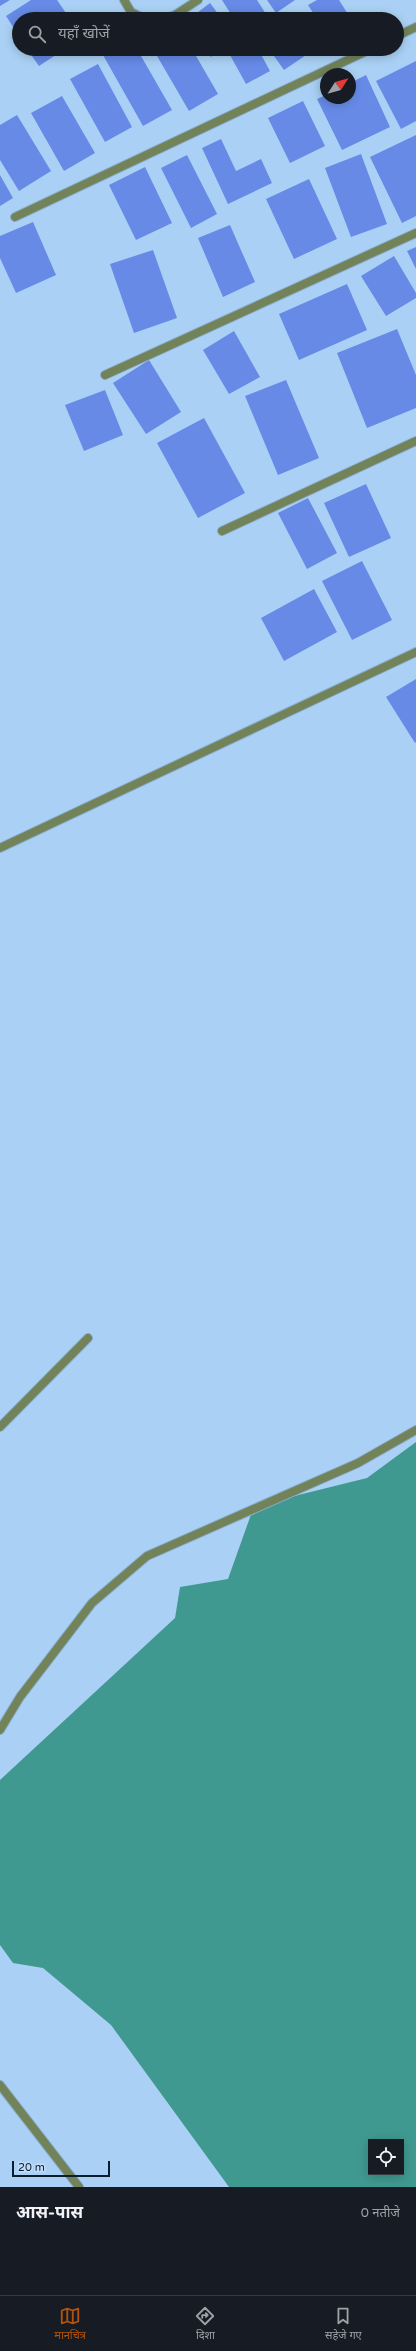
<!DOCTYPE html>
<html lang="hi">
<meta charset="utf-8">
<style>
:root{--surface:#171b24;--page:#242831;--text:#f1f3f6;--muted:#9ea1a6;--line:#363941;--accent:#b45309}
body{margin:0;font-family:"Varela Round","Noto Sans Devanagari",sans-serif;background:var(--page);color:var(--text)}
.controls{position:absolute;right:12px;bottom:12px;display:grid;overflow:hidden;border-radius:0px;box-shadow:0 2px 10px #0003}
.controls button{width:36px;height:36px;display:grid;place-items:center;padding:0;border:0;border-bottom:1px solid var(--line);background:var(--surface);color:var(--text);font:20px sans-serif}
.compass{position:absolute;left:320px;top:68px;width:36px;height:36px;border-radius:50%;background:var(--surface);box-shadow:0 2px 10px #0003;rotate:54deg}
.scale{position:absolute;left:12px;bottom:10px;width:98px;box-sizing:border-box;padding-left:4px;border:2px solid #0a1e2e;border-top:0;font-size:11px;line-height:14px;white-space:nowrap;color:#0a1e2e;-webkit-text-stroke:3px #c0ddf9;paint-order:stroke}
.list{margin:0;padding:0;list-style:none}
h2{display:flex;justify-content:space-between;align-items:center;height:52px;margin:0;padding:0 16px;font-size:17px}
h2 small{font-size:13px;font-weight:400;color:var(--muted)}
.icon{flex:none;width:22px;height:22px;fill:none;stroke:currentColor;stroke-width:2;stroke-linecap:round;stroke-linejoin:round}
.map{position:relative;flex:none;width:416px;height:2187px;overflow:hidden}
.search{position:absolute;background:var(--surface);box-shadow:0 2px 10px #0003;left:12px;right:12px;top:12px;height:44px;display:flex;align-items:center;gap:10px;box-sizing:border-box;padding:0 14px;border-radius:22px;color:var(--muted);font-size:15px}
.sheet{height:108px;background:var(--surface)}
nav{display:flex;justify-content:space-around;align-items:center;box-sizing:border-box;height:56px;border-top:1px solid var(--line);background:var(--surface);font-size:11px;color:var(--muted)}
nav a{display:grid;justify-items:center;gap:2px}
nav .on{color:var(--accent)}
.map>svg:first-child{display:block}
.water{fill:#409990;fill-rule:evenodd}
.building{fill:#668ae6}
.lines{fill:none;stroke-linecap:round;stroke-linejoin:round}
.minor-casing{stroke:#8aadcd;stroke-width:10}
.minor{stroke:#728359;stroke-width:8}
</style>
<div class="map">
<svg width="416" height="2187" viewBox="0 0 416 2187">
<rect width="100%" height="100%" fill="#aad1f5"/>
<path class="water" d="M 416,1442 L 416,2187 L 229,2187 L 111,2025 L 43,1968 L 13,1963 L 0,1945 L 0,1780 L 175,1618 L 180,1587 L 228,1579 L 254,1506 L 367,1478 ZM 371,2142 L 401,2142 L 401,2172 L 371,2172 Z"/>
<g class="building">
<polygon points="0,0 10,0 0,6"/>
<polygon points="31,0 57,0 70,19 19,19 19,36 6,16"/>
<polygon points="222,0 257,0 266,14 259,19 234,19"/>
<polygon points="267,0 295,0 276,13"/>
<polygon points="317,0 339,0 351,19 317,19 308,5"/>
<polygon points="210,3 222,19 189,19"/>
<polygon points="301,12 306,19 290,19"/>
<polygon points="27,49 65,49 39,66"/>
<polygon points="115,49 137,49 172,110 143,126 103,55"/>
<polygon points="153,49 192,49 218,94 189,111"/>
<polygon points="204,49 222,49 211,57"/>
<polygon points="241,49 258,49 270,71 246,84 230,55"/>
<polygon points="269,49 315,49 284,70"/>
<polygon points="416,61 416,121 401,129 376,81"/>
<polygon points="98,64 132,127 105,142 70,79"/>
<polygon points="366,75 390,127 342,150 317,99 326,95 326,98 350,98 350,83"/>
<polygon points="62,96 95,153 64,171 31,113"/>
<polygon points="303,101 325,146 290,163 268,118"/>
<polygon points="17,115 51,171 19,191 0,160 0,125"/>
<polygon points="416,135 416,216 402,223 370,157"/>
<polygon points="221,139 236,171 261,159 272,183 228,204 202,148"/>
<polygon points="361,154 387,224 351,237 325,168"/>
<polygon points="187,155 217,214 191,228 161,168"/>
<polygon points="145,167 172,223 136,240 109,185"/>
<polygon points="0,175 13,198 0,206"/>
<polygon points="309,179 337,239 294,259 266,199"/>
<polygon points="33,222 56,275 16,293 0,258 0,236"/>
<polygon points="230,225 255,282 223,297 198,238"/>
<polygon points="416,247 416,269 407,251"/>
<polygon points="153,250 177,318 134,333 110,264"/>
<polygon points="394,256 416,293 416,298 386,316 361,276"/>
<polygon points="347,284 367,330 299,360 279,314"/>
<polygon points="397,329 416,375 416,408 367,428 337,353"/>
<polygon points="234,331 260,377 229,394 203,350"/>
<polygon points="149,360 181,412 146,434 113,383"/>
<polygon points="286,380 319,458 278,475 245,396"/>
<polygon points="105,390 123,435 84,451 65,405"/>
<polygon points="204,418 245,493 198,518 157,443"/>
<polygon points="366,484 391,538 349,557 324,503"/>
<polygon points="308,498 337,553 307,569 278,513"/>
<polygon points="362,561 392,620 352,640 322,581"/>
<polygon points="314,589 337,632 284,661 261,618"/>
<polygon points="416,679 416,742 415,743 386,697"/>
</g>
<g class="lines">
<g class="minor-casing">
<g id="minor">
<polyline points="124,0 131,12 145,19"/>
<polyline points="165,19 175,15 198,0"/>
<polyline points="397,36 416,27"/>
<polyline points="15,217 371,49"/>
<polyline points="105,375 416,233"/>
<polyline points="222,531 416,441"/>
<polyline points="0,848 416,652"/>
<polyline points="0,1427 88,1338"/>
<polyline points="0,1730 20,1697 92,1603 147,1556 358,1463 416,1430"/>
<polyline points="0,2085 79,2187"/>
</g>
</g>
<use href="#minor" class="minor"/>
</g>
</svg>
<div class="controls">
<button><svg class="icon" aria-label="locate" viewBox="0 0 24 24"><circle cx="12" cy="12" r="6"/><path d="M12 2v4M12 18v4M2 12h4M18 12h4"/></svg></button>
</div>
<svg class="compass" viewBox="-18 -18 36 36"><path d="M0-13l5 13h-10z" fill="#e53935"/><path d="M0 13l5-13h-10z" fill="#9ea1a6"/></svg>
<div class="scale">20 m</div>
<div class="search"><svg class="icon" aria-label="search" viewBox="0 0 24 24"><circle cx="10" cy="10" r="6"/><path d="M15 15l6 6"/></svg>यहाँ खोजें</div>
</div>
<section class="sheet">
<h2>आस-पास<small>0 नतीजे</small></h2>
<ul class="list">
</ul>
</section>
<nav>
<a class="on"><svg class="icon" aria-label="map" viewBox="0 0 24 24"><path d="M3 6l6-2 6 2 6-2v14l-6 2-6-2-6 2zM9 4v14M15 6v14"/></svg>मानचित्र</a>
<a><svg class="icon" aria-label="directions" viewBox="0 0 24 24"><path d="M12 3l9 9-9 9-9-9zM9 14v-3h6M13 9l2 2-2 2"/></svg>दिशा</a>
<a><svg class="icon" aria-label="saved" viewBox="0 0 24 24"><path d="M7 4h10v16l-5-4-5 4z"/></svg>सहेजे गए</a>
</nav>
